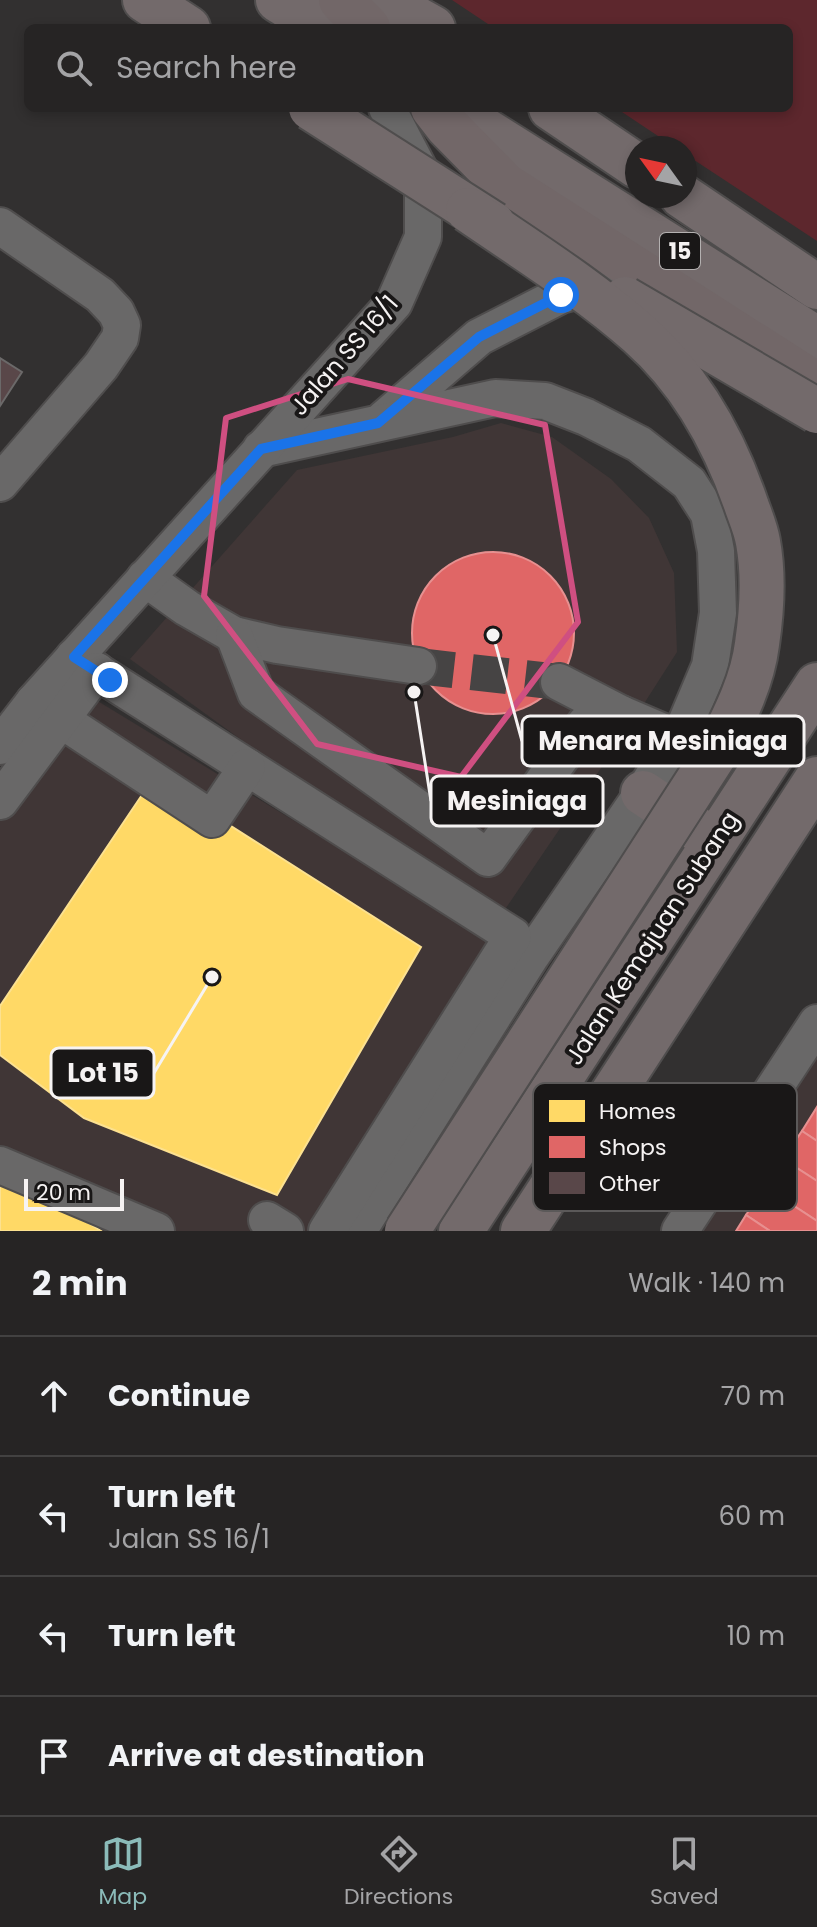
<!DOCTYPE html>
<meta charset="utf-8">
<style>
:root{--surface:#262424;--page:#323031;--text:#f1f3f6;--muted:#a4a4a6;--line:#424141;--accent:#8bbbb9}
body{margin:0;font-family:Poppins,sans-serif;background:var(--page);color:var(--text)}
.compass{position:absolute;left:625px;top:136px;width:72px;height:72px;border-radius:50%;background:var(--surface);box-shadow:0 4px 12px #0003;rotate:303deg}
.scale{position:absolute;left:24px;bottom:20px;width:100px;box-sizing:border-box;padding-left:8px;border:4px solid #f6f3f3;border-top:0;font-size:22px;line-height:28px;white-space:nowrap;color:#f6f3f3;-webkit-text-stroke:6px #191717;paint-order:stroke}
.stop{position:absolute;width:24px;height:24px;margin:-18px;border:6px solid #1a73e8;border-radius:50%;background:#fff}
.stop.end{background:#1a73e8;border-color:#fff;box-shadow:0 2px 8px #0008}
.list{margin:0;padding:0;list-style:none}
h2{display:flex;justify-content:space-between;align-items:center;height:104px;margin:0;padding:0 32px;font-size:34px}
h2 small{font-size:26px;font-weight:400;color:var(--muted)}
.list li{display:grid;grid-template-columns:52px 1fr auto;gap:24px;align-items:center;box-sizing:border-box;height:120px;padding:0 32px;border-top:2px solid var(--line)}
.list b{display:block;font-size:30px;white-space:nowrap}
.list p{margin:0;font-size:26px;white-space:nowrap;color:var(--muted)}
.list em{font-size:26px;font-style:normal;color:var(--muted)}
.icon{flex:none;width:44px;height:44px;fill:none;stroke:currentColor;stroke-width:2;stroke-linecap:round;stroke-linejoin:round}
.map{position:relative;flex:none;width:817px;height:1231px;overflow:hidden}
.search{position:absolute;background:var(--surface);box-shadow:0 4px 12px #0003;left:24px;right:24px;top:24px;height:88px;display:flex;align-items:center;gap:20px;box-sizing:border-box;padding:0 28px;border-radius:12px;color:var(--muted);font-size:30px}
.sheet{height:584px;background:var(--surface)}
nav{display:flex;justify-content:space-around;align-items:center;box-sizing:border-box;height:112px;border-top:2px solid var(--line);background:var(--surface);font-size:22px;color:var(--muted)}
nav a{display:grid;justify-items:center;gap:4px}
nav .on{color:var(--accent)}
.map>svg:first-child{display:block}
.built{fill:#403636}
.green{fill:#5d272d}
.homes{fill:#ffd966;stroke:#fce190;stroke-width:2}
.shops{fill:#e06666;stroke:#e79090;stroke-width:2}
.building{fill:#594749;stroke:#6b6969;stroke-width:2}
.lines{fill:none;stroke-linecap:round;stroke-linejoin:round}
.minor-tunnel{stroke:#464444;stroke-width:36;stroke-dasharray:36 18;stroke-linecap:butt}
.minor-casing{stroke:#4f4d4d;stroke-width:40}
.major-casing{stroke:#4f4d4d;stroke-width:48}
.highway-casing{stroke:#4f4d4d;stroke-width:48}
.minor{stroke:#696868;stroke-width:36}
.major{stroke:#736a6b;stroke-width:44}
.highway{stroke:#726768;stroke-width:44}
.major-bridge-casing{stroke:#4f4d4d;stroke-width:48;stroke-linecap:butt}
.major-bridge{stroke:#736a6b;stroke-width:44}
.route{stroke:#1a73e8;stroke-width:10}
.marked{fill:none;stroke:#cf4f81;stroke-width:6;stroke-linejoin:round}
.labels{text-anchor:middle;dominant-baseline:central;stroke-width:8;stroke-linejoin:round;paint-order:stroke}
.shield{fill:#191717;stroke:#b4b1b1;stroke-width:2}
.shield-label{font-size:22px;font-weight:bold;fill:#f6f3f3}
.street-label{font-size:24px;fill:#f6f3f3;stroke:#191717}
.key{fill:#191717;stroke:#5b5959;stroke-width:2}
.key-label{font-size:22px;fill:#f6f3f3}
.leader{fill:none;stroke:#f6f3f3;stroke-width:3}
.callout-dot{fill:#f6f3f3;stroke:#191717;stroke-width:3}
.callout{fill:#191717;stroke:#f6f3f3;stroke-width:3}
.callout-label{font-size:26px;text-anchor:middle;font-weight:bold;fill:#f6f3f3}
</style>
<div class="map">
<svg width="817" height="1231" viewBox="0 0 817 1231">
<rect width="100%" height="100%" fill="#323030"/>
<g class="built">
<polygon points="501,423 552,437 611,479 649,518 674,573 677,652 631,724 495,924 130,659 297,470 453,437"/>
<polygon points="73,686 513,954 335,1231 0,1231 0,775"/>
<polygon points="817,1039 817,1231 693,1231"/>
</g>
<polygon class="green" points="452,0 817,0 817,241 685,154 685,148 676,148 616,108 789,108 789,28 494,28"/>
<g class="homes">
<polygon points="154,777 421,947 277,1195 84,1118 0,1055 0,1006"/>
<polygon points="0,1181 70,1211 101,1231 0,1231"/>
</g>
<g class="shops">
<circle cx="493" cy="633" r="81"/>
<polygon points="817,1107 817,1141 802,1131"/>
<polygon points="802,1131 817,1141 817,1181 783,1159"/>
<polygon points="783,1159 817,1181 817,1221 765,1187"/>
<polygon points="765,1187 817,1221 817,1231 770,1231 746,1215"/>
<polygon points="746,1215 770,1231 736,1231"/>
</g>
<polygon class="building" points="0,358 22,372 0,406"/>
<g class="lines">
<polyline class="minor-tunnel" points="418,666 559,682"/>
<g class="minor-casing">
<g id="minor">
<polyline points="0,226 100,295 116,312 122,325 120,338 101,366 0,483"/>
<polyline points="384,419 479,337 561,295 602,284"/>
<polyline points="261,449 495,398 545,401 586,417 639,444 689,483 709,514 716,551 718,613 710,666 686,723 643,793 531,956 358,1231"/>
<polyline points="145,578 187,608 234,635 277,645 418,666"/>
<polyline points="234,635 256,693 488,858 585,724 621,714"/>
<polyline points="74,657 513,936 327,1231"/>
<polyline points="559,682 621,714 677,738"/>
<polyline points="34,702 212,819 247,767"/>
<polyline points="0,746 34,702 394,303 423,237 423,177 387,108"/>
<polyline points="0,801 97,671"/>
<polyline points="0,1165 156,1231"/>
<polyline points="267,1220 285,1231"/>
<polyline points="680,1231 817,1023"/>
</g>
</g>
<g class="major-casing">
<g id="major">
<polyline points="145,0 188,28"/>
<polyline points="278,0 323,28"/>
<polyline points="383,0 433,28"/>
<polyline points="450,108 817,339"/>
<polyline points="551,108 637,166"/>
<polyline points="682,196 817,287"/>
<polyline points="643,793 707,836"/>
<polyline points="461,1231 817,685"/>
<polyline points="523,1231 817,779"/>
</g>
</g>
<g class="highway-casing">
<g id="highway">
<polyline points="341,0 368,28"/>
<polyline points="433,108 447,126 505,185 817,385"/>
</g>
</g>
<use href="#minor" class="minor"/>
<use href="#major" class="major"/>
<use href="#highway" class="highway"/>
<g class="major-bridge-casing">
<g id="major-bridge">
<polyline points="311,108 493,224"/>
<polyline points="625,299 817,411"/>
<path d="M 407,1231 L 717,751 C 734,717 752,683 757,644 C 762,610 764,575 758,542 C 756,530 751,518 747,507 C 725,442 691,380 639,334 C 586,287 526,250 468,210"/>
</g>
</g>
<use href="#major-bridge" class="major-bridge"/>
</g>
<g class="lines">
<polyline class="route" points="110,680 74,657 261,449 378,423 479,337 561,295"/>
</g>
<path class="marked" d="M 348,379 L 545,425 L 578,622 L 461,777 L 317,744 L 204,596 L 226,418 Z"/>
<g class="labels">
<rect class="shield" x="660" y="233" width="40" height="36" rx="6"/>
<g class="shield-label">
<text x="680" y="251">15</text>
</g>
<g class="street-label">
<text transform="translate(344 355) rotate(-49)">Jalan SS 16/1</text>
<text transform="translate(652 938) rotate(-57)">Jalan Kemajuan Subang</text>
</g>
</g>
<rect x="533" y="1083" width="264" height="128" rx="12" class="key"/>
<rect x="549" y="1100" width="36" height="22" fill="#ffd966"/>
<rect x="549" y="1136" width="36" height="22" fill="#e06666"/>
<rect x="549" y="1172" width="36" height="22" fill="#594749"/>
<g class="key-label">
<text x="599" y="1119">Homes</text>
<text x="599" y="1155">Shops</text>
<text x="599" y="1191">Other</text>
</g>
<path class="leader" d="M493 635L522 741M414 692L431 801M212 977L154 1073"/>
<g class="callout-dot">
<circle cx="493" cy="635" r="8"/>
<circle cx="414" cy="692" r="8"/>
<circle cx="212" cy="977" r="8"/>
</g>
<g class="callout">
<rect x="522" y="716" width="282" height="50" rx="8"/>
<rect x="431" y="776" width="172" height="50" rx="8"/>
<rect x="51" y="1048" width="103" height="50" rx="8"/>
</g>
<g class="callout-label">
<text x="663" y="750">Menara Mesiniaga</text>
<text x="517" y="810">Mesiniaga</text>
<text x="103" y="1082">Lot 15</text>
</g>
</svg>
<svg class="compass" viewBox="-18 -18 36 36"><path d="M0-13l5 13h-10z" fill="#e53935"/><path d="M0 13l5-13h-10z" fill="#a4a4a6"/></svg>
<div class="scale">20 m</div>
<div class="stop" style="left:561px;top:295px"></div>
<div class="stop end" style="left:110px;top:680px"></div>
<div class="search"><svg class="icon" aria-label="search" viewBox="0 0 24 24"><circle cx="10" cy="10" r="6"/><path d="M15 15l6 6"/></svg>Search here</div>
</div>
<section class="sheet">
<h2>2 min<small>Walk · 140 m</small></h2>
<ul class="list">
<li><svg class="icon" aria-label="ahead" viewBox="0 0 24 24"><path d="M12 20V5M6 11l6-6 6 6"/></svg><div><b>Continue</b></div><em>70 m</em></li>
<li><svg class="icon" aria-label="left" viewBox="0 0 24 24"><path d="M17 20v-9H6M10 6l-5 5 5 5"/></svg><div><b>Turn left</b><p>Jalan SS 16/1</p></div><em>60 m</em></li>
<li><svg class="icon" aria-label="left" viewBox="0 0 24 24"><path d="M17 20v-9H6M10 6l-5 5 5 5"/></svg><div><b>Turn left</b></div><em>10 m</em></li>
<li><svg class="icon" aria-label="arrive" viewBox="0 0 24 24"><path d="M6 21V4h12l-3 4 3 4H6"/></svg><div><b>Arrive at destination</b></div></li>
</ul>
</section>
<nav>
<a class="on"><svg class="icon" aria-label="map" viewBox="0 0 24 24"><path d="M3 6l6-2 6 2 6-2v14l-6 2-6-2-6 2zM9 4v14M15 6v14"/></svg>Map</a>
<a><svg class="icon" aria-label="directions" viewBox="0 0 24 24"><path d="M12 3l9 9-9 9-9-9zM9 14v-3h6M13 9l2 2-2 2"/></svg>Directions</a>
<a><svg class="icon" aria-label="saved" viewBox="0 0 24 24"><path d="M7 4h10v16l-5-4-5 4z"/></svg>Saved</a>
</nav>
